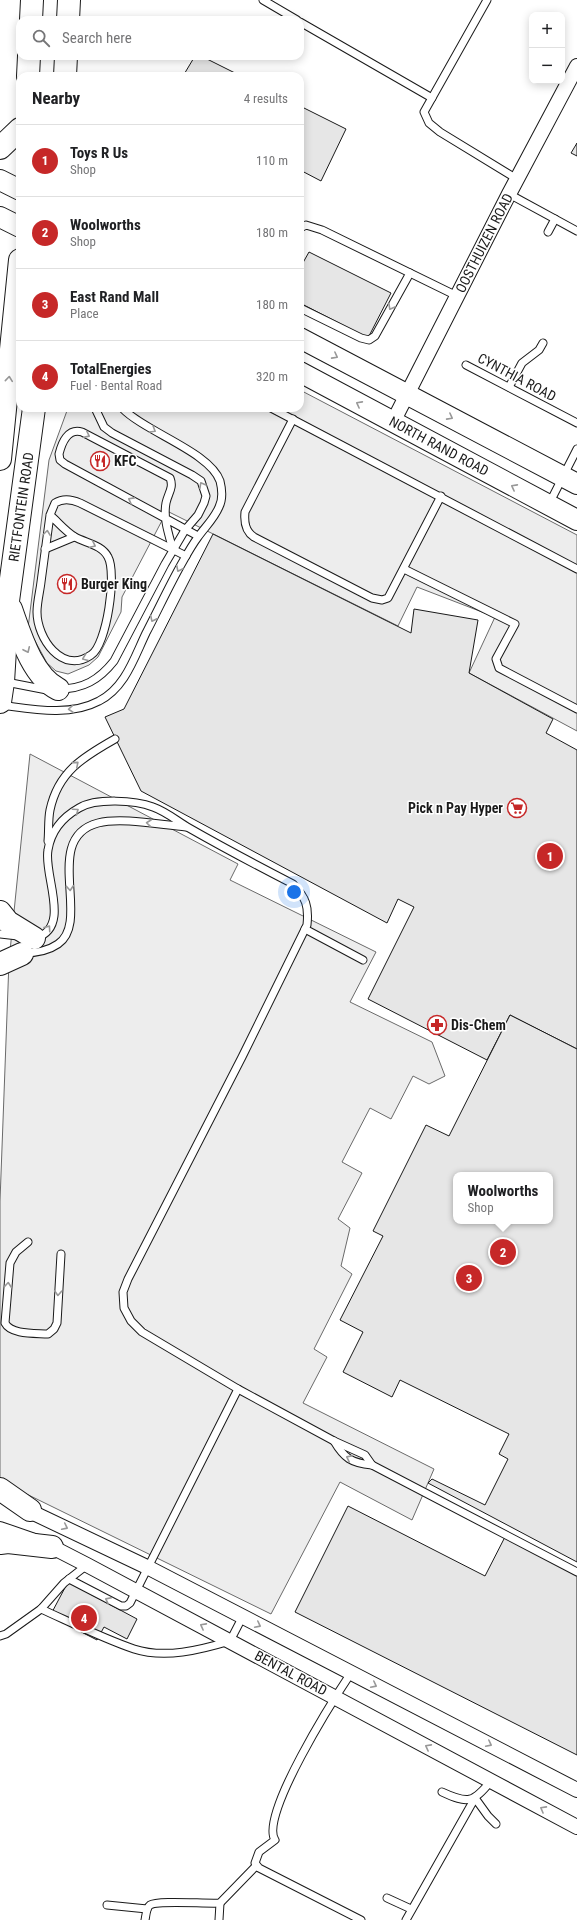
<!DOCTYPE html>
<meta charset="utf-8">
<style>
:root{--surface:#fff;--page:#f2f2f2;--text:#202124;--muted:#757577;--line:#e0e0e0;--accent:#c62828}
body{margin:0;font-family:"Roboto Condensed",sans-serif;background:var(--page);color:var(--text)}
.controls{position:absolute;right:12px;top:12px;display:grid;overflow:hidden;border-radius:8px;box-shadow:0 2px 10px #0003}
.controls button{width:36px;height:36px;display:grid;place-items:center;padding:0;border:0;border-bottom:1px solid var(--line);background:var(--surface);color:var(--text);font:20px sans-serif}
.you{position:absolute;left:294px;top:892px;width:14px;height:14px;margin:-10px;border:3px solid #fff;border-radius:50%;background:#1a73e8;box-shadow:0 0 0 6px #1a73e833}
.badge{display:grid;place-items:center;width:26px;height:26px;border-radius:50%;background:var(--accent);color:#fff;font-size:13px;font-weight:700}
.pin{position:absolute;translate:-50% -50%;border:2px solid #fff;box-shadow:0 1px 4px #0006}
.popup{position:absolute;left:453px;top:1172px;width:100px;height:52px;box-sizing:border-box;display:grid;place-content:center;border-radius:8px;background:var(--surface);filter:drop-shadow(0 1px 3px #0005);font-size:13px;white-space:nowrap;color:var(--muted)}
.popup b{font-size:15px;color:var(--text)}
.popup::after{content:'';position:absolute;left:50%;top:100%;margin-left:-8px;border:8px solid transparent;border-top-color:var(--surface)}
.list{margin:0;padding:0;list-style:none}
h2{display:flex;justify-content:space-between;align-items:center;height:52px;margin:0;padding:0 16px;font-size:17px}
h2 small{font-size:13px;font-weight:400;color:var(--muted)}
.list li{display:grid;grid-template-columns:26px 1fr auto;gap:12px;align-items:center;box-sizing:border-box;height:72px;padding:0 16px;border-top:1px solid var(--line)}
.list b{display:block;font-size:15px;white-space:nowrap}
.list p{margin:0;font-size:13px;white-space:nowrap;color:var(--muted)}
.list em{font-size:13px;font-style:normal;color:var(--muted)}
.icon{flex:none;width:22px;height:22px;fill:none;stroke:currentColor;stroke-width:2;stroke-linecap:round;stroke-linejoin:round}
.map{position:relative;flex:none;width:577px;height:1920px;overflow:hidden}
.search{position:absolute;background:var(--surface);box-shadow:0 2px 10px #0003;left:16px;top:16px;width:288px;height:44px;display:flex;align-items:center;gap:10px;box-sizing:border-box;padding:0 14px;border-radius:12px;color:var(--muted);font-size:15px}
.panel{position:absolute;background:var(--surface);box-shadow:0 2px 10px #0003;left:16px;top:72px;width:288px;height:340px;border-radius:12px}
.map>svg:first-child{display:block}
.parking{fill:#ededed;stroke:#6a6a6a}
.building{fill:#e6e6e6;stroke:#1a1a1a;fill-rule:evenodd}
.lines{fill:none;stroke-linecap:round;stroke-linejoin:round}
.lane-casing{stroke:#1a1a1a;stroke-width:9}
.street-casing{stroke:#1a1a1a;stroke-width:16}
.secondary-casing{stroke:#1a1a1a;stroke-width:22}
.primary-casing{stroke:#1a1a1a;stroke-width:24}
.lane{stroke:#fff;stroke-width:7}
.street{stroke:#fff;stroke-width:14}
.secondary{stroke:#fff;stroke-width:20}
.primary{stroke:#fff;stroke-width:22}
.oneway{stroke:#989898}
.labels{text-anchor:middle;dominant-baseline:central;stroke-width:3;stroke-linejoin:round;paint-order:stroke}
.street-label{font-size:14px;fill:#1a1a1a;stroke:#fff}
.poi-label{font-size:14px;font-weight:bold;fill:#1a1a1a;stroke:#fff;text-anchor:start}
</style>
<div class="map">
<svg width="577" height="1920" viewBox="0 0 577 1920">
<rect width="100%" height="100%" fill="#fff"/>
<g class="parking">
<polygon points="300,390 577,535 577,731 469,673 495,617 417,587 398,626 167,511 122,597 121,612 98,657 89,665 68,674 56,671 47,663 28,628 49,460 68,408 300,408"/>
<polygon points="30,754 238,864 230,880 376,952 350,1002 432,1042 445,1076 429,1084 413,1076 391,1119 370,1108 342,1162 362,1173 338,1219 350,1228 341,1266 352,1274 314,1349 327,1357 303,1403 434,1469 412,1520 340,1482 271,1614 0,1481 0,1201 9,961"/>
</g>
<g class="building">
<polygon points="195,56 201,56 241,76 183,76"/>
<polygon points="300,106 346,129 321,181 300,170"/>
<polygon points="577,143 577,156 571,153"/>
<polygon points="309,252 391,293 368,338 300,303 300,268"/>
<polygon points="213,534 411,633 414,609 478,620 469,673 553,719 546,733 577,750 577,1049 510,1015 487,1060 368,999 414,907 398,899 387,923 141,791 105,717 124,709"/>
<path d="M 510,1015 L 577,1049 L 577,1562 L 428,1483 L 432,1479 L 485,1505 L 508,1459 L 499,1454 L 509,1434 L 400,1380 L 392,1397 L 343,1372 L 363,1332 L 340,1320 L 383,1236 L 373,1231 L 426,1125 L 449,1136 ZM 456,1175 L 550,1175 L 550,1221 L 456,1221 Z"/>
<polygon points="348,1506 485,1576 507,1533 577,1569 577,1755 295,1612"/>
<polygon points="68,1582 137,1619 127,1639 104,1627 97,1640 50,1616"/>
</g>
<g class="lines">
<g class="lane-casing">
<g id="lane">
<polyline points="263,0 297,20"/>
<polyline points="487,0 424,112 429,123 440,132 517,179"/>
<polyline points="300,22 432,98"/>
<polyline points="509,194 577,231"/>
<polyline points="300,228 306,225 322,230 457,296"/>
<polyline points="548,232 555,219"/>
<polyline points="300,308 361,338 369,340 375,336 410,273"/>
<polyline points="466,365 577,423"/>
<polyline points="509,387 522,363 539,350 543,343"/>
<polyline points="271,408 577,569"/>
<path d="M 293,419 L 245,512 C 244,522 245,531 254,537 L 372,598 L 382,600 L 388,598 L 441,496"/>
<polyline points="549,504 577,449"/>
<path d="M 50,515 C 58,522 66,532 75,537 C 86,543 102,545 108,557 C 117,573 107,645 91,655 C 62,675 37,638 37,612 C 37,602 40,591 41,582 C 44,560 47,537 50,515 L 55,503 C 63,498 71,499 80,503 L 186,556"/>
<polyline points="45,549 74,537"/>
<path d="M 173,550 C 169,535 163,519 166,503 C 168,493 174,488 170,478 L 82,432 C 68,428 62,442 59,454 L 60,460 L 65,464 L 198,536"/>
<polyline points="404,569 515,624 496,659 499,668 577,709"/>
<polyline points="6,682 47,690"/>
<path d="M 59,689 C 83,689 99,680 114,661 L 165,564 L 185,530 L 198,515 L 204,503 L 206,496 L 201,481 L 192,475 L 112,433 L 104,427 L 95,408"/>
<path d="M 0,705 C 32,709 69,717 99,701 C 125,688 134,658 146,633 C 158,610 169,586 182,563 C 187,554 192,545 198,537 C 205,527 214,519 219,507 C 223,499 222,489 220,481 C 210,452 145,432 122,408"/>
<path d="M 48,841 C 49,831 48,820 50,810 C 58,772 83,757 115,739"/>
<polyline points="305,929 363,960"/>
<polyline points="0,934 18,936"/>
<path d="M 36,938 C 72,927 43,875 48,850 C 51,831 63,817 79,808 C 96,798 135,800 153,807 C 167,812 177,821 189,828 C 224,848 258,866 293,884 C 306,898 309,906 307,925 L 242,1057 L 128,1279 L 123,1292 L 124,1308 L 131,1321 L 142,1332 L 238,1389 L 334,1441 L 365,1455 L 372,1465"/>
<path d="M 23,953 C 34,953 48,951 58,944 C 92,921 41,838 98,823 C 122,817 161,825 186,827"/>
<path d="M 28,1242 L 16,1252 L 10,1263 L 5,1323 C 11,1335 36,1333 48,1334 L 54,1329 L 57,1323 L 61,1254"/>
<path d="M 334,1441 C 344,1458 351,1463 372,1465 L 577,1572"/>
<polyline points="69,1579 121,1606 126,1606 130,1603 238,1389"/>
<path d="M 41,1609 C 70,1622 104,1639 134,1649 C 165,1659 200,1650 230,1641 L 243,1616"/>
<polyline points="0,1636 6,1634 41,1609 64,1583 87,1565"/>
<path d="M 351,1673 C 335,1697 259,1816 275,1840 L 259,1852 L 255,1863 L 259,1868 L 361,1920"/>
<path d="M 442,1792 C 468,1804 473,1803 491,1781"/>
<polyline points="387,1898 411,1909"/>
<polyline points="107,1905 147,1909"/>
<path d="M 145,1920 C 146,1916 146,1908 150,1905 C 158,1900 206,1904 220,1903 L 256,1866"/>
<polyline points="219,1920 220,1903"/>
<polyline points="406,1920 475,1798 488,1816 496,1824"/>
</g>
</g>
<g class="street-casing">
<g id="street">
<polyline points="393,422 509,194 577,66"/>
<polyline points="23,1508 149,1568 577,1790"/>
<polyline points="0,1529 52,1547 87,1565 577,1827"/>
</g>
</g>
<g class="secondary-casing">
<g id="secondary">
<polyline points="0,180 20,190"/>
<polyline points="0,217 20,227"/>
<polyline points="300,338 577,484"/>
<polyline points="300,372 577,520"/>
</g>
</g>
<g class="primary-casing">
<g id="primary">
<polyline points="31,20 32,0"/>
<polyline points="68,20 69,0"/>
<polyline points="28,76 29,56"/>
<polyline points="65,76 66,56"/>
<polyline points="0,148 20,129"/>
<polyline points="0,459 20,260"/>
<path d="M 11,609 C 20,634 32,676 58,689"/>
<polyline points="0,702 3,682 8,601 34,408"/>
<polyline points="0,912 8,922 34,938"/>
<polyline points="0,964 22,954"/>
<polyline points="0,1489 30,1510"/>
<polyline points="0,1543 8,1542 52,1547"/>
</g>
</g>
<use href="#lane" class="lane"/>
<use href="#street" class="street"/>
<use href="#secondary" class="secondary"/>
<use href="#primary" class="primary"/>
</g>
<defs><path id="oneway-chevron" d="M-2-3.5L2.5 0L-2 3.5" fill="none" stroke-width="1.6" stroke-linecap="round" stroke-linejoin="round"/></defs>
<g class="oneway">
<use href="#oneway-chevron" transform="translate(391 307) rotate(119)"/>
<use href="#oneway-chevron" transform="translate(335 356) rotate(28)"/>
<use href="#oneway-chevron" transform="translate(9 379) rotate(-84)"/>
<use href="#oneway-chevron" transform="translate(359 404) rotate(-152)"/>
<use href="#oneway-chevron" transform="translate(450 417) rotate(28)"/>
<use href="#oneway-chevron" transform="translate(153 430) rotate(31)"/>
<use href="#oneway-chevron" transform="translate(87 435) rotate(26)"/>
<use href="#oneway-chevron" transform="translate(202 485) rotate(-119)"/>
<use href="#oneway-chevron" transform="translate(514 487) rotate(-152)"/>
<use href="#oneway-chevron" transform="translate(131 500) rotate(-152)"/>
<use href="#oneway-chevron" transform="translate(47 533) rotate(-83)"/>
<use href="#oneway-chevron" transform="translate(93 545) rotate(25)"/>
<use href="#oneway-chevron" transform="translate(179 569) rotate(117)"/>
<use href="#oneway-chevron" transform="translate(153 619) rotate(116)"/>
<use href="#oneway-chevron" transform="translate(27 650) rotate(65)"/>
<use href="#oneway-chevron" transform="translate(85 658) rotate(159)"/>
<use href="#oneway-chevron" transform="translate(71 709) rotate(175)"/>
<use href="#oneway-chevron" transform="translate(76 764) rotate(-41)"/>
<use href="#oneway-chevron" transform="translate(76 811) rotate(-35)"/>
<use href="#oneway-chevron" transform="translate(149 823) rotate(-174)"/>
<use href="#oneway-chevron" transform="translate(70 888) rotate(86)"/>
<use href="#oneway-chevron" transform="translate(48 928) rotate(-55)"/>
<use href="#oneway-chevron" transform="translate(8 1285) rotate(-85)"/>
<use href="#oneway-chevron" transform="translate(58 1293) rotate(93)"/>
<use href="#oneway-chevron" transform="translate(349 1458) rotate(-154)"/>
<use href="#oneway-chevron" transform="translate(65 1527) rotate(26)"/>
<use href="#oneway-chevron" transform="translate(108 1600) rotate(-154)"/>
<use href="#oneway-chevron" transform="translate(258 1625) rotate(27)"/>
<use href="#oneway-chevron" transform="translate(203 1626) rotate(-152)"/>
<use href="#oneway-chevron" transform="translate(374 1685) rotate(27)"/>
<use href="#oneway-chevron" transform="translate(489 1744) rotate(27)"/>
<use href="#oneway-chevron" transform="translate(428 1747) rotate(-152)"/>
<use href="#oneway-chevron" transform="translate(543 1809) rotate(-151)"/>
</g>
<defs>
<g id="restaurant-ring" transform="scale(1)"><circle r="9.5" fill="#fff" stroke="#c62828" stroke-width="1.5"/><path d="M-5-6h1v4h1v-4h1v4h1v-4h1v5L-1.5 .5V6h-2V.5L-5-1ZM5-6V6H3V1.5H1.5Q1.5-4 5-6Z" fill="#c62828"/></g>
<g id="supermarket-ring" transform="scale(1)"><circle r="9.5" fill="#fff" stroke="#c62828" stroke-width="1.5"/><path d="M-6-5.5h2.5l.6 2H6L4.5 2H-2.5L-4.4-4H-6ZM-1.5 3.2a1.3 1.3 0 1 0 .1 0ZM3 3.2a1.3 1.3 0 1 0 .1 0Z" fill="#c62828"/></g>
<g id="pharmacy-ring" transform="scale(1)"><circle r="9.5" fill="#fff" stroke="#c62828" stroke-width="1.5"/><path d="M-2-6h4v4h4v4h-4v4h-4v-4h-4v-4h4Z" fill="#c62828"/></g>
</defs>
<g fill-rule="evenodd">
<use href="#restaurant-ring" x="100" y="461"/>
<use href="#restaurant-ring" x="67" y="584"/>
<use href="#supermarket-ring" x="517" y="808"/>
<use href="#pharmacy-ring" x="437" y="1025"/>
</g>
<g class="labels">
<g class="street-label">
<text transform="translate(484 243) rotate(-63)">OOSTHUIZEN ROAD</text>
<text transform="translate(517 377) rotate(28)">CYNTHIA ROAD</text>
<text transform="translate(439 446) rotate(28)">NORTH RAND ROAD</text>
<text transform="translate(21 507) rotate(-82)">RIETFONTEIN ROAD</text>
<text transform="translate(291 1673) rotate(28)">BENTAL ROAD</text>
</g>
<g class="poi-label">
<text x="114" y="461">KFC</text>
<text x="81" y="584">Burger King</text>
<text x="503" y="808" text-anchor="end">Pick n Pay Hyper</text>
<text x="451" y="1025">Dis-Chem</text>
</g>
</g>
</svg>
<div class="controls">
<button>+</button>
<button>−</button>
</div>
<div class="you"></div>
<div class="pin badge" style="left:550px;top:856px">1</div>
<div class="pin badge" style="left:503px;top:1252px">2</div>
<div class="popup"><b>Woolworths</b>Shop</div>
<div class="pin badge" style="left:469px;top:1278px">3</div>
<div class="pin badge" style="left:84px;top:1618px">4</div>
<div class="search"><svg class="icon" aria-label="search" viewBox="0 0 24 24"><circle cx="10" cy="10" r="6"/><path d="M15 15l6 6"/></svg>Search here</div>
<section class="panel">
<h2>Nearby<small>4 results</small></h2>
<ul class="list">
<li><span class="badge">1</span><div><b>Toys R Us</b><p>Shop</p></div><em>110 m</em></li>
<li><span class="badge">2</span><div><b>Woolworths</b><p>Shop</p></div><em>180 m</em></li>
<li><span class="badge">3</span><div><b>East Rand Mall</b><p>Place</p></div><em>180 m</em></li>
<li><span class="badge">4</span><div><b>TotalEnergies</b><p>Fuel · Bental Road</p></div><em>320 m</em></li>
</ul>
</section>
</div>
